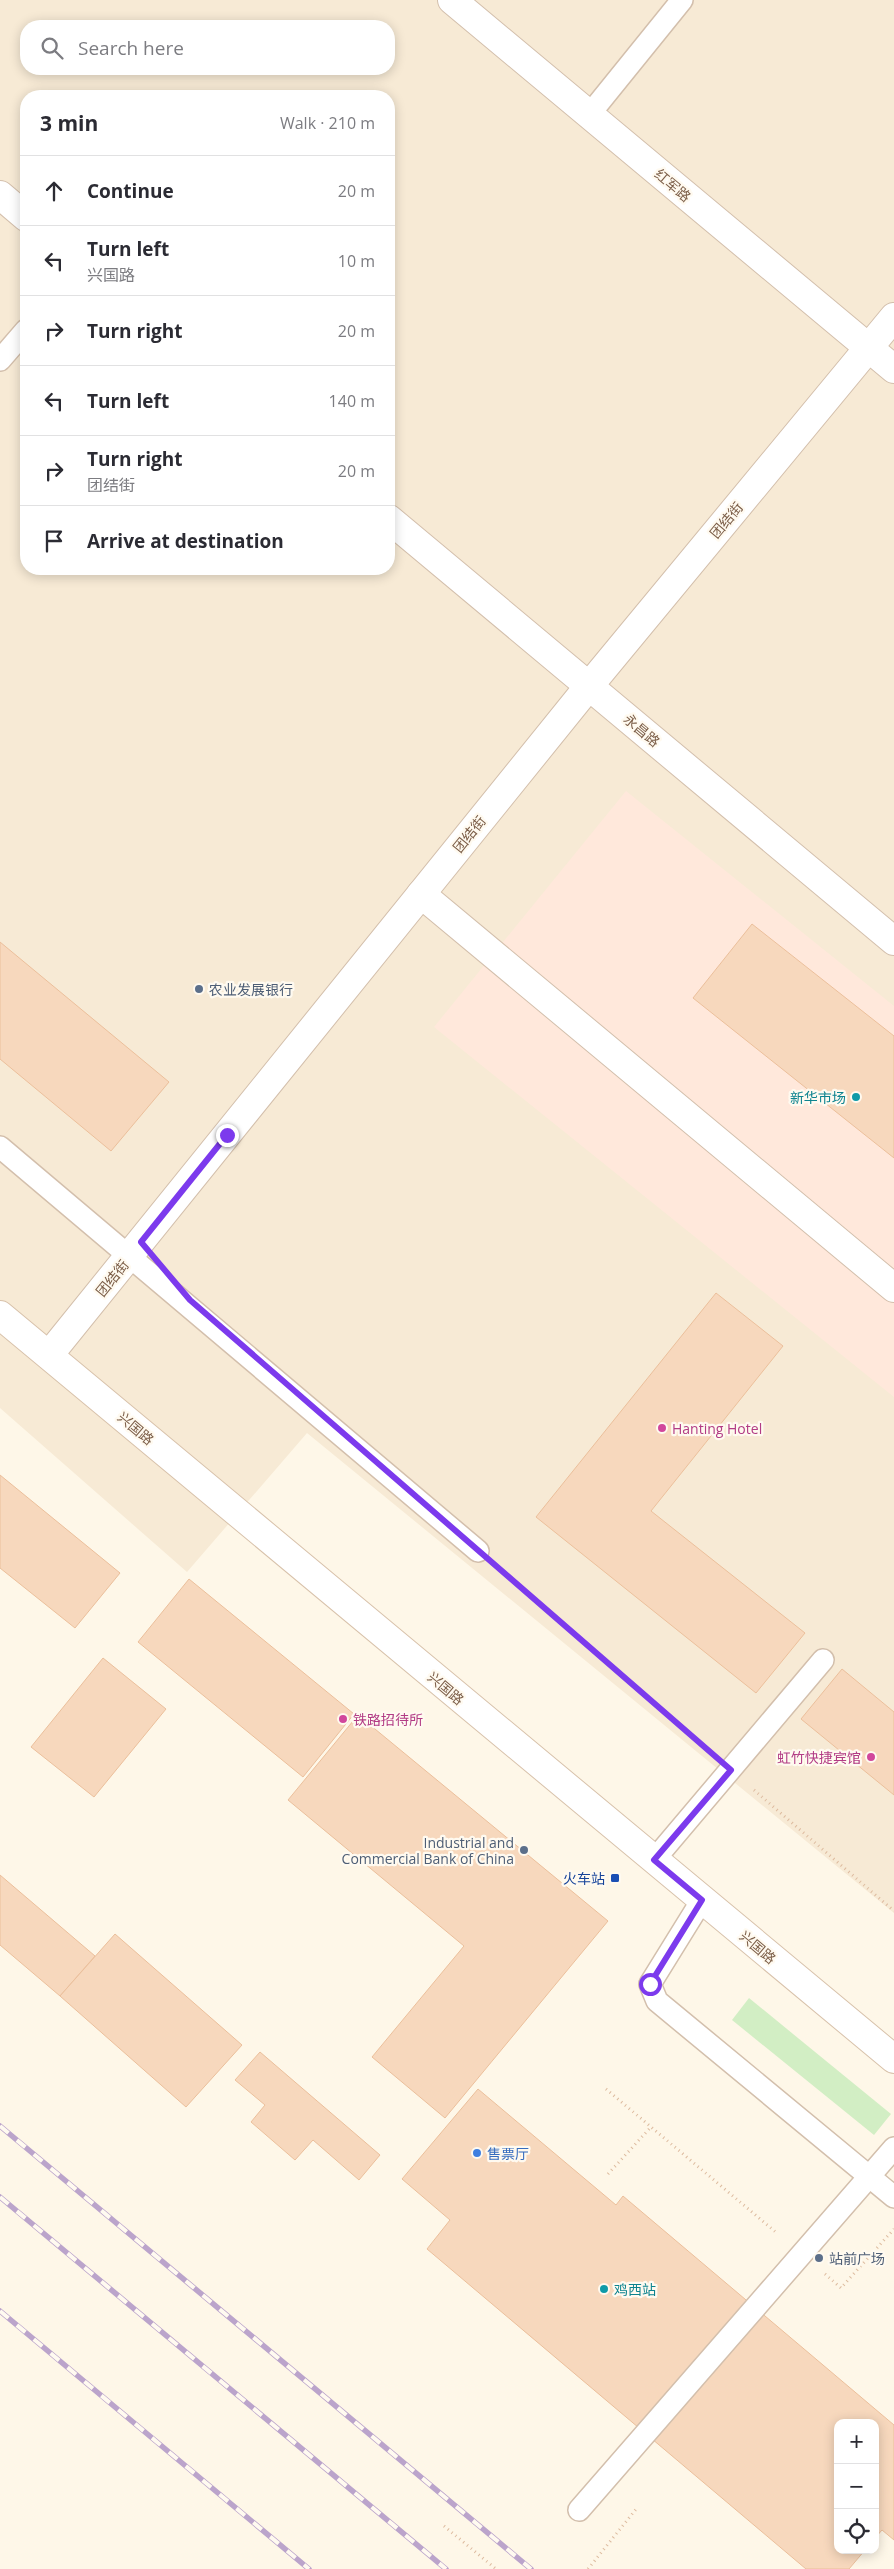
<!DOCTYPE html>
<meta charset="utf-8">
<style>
:root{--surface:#fff;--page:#f2f2f3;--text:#2b2b33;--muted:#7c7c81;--line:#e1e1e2}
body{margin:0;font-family:"Open Sans","Noto Sans SC",sans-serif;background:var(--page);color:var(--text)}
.controls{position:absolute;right:15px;bottom:15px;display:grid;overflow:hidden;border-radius:10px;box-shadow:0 2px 12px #0003}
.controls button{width:45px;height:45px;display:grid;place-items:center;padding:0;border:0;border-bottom:1px solid var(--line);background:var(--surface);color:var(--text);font:25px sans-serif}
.stop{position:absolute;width:15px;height:15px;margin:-11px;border:4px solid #7c3aed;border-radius:50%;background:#fff}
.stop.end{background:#7c3aed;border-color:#fff;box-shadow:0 1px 5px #0008}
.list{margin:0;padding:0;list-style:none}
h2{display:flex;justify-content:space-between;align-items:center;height:65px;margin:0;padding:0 20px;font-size:21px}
h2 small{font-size:16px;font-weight:400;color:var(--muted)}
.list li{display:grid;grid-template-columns:32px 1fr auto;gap:15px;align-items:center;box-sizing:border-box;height:70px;padding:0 20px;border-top:1px solid var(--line)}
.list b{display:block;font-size:19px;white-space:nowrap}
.list p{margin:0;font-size:16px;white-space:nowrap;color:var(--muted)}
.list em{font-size:16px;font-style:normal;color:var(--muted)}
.icon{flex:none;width:28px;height:28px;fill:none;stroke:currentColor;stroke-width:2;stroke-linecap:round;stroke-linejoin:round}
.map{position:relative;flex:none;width:894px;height:2569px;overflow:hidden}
.search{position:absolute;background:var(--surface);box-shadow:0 2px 12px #0003;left:20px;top:20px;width:375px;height:55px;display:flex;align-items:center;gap:12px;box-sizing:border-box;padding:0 18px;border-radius:20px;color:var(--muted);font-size:19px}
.panel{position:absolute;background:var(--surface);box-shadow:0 2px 12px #0003;left:20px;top:90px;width:375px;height:485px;border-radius:20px}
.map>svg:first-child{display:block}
.residential{fill:#f7ead5;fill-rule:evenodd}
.commercial{fill:#ffe8db}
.green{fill:#d2eec4}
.building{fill:#f7d8bd;stroke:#ebbf9b}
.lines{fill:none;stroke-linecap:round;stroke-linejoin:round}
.lane-casing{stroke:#d3bfac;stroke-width:24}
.street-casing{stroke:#d3bfac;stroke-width:30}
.secondary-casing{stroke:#d8c2ab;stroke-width:30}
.path{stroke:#ddbb9f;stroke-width:3;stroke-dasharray:1 4;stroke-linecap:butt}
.lane{stroke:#fff;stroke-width:21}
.street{stroke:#fff;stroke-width:28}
.secondary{stroke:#fff;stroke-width:28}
.rail-casing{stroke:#bba4cb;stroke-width:5.5}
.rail{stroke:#fffaf0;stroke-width:4;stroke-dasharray:11;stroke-linecap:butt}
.route{stroke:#7c3aed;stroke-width:6}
.service-dot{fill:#5c6f8a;stroke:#fffaf0;stroke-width:2}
.culture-dot{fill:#0f9aa8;stroke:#fffaf0;stroke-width:2}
.hotel-dot{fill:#d1479c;stroke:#fffaf0;stroke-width:2}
.transit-dot{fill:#1a4fb4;stroke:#fffaf0;stroke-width:2}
.shop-dot{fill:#3f7fe0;stroke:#fffaf0;stroke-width:2}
.labels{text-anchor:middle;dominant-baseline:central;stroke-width:4.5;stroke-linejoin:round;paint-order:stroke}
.street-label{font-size:14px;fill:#7c5e48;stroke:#fffaf0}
.service-label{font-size:14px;fill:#4e5e75;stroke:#fffaf0;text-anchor:start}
.culture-label{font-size:14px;fill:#0d838f;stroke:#fffaf0;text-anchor:end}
.hotel-label{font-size:14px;fill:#b23c85;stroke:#fffaf0;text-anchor:start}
.transit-label{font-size:14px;fill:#164399;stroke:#fffaf0;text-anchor:end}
.shop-label{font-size:14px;fill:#366cbe;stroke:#fffaf0;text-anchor:start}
</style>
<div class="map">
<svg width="894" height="2569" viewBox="0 0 894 2569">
<rect width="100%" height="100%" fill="#fef7e8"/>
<path class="residential" d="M 0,0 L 894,0 L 894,1913 L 307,1433 L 187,1572 L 0,1408 ZM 26,26 L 389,26 L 389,69 L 26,69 ZM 26,96 L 389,96 L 389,569 L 26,569 Z"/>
<polygon class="commercial" points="626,791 894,1006 894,1397 434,1027"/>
<polygon class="green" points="749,1998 891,2114 874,2135 732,2020"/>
<g class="building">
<polygon points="752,924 894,1036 894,1158 693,998"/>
<polygon points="0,942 169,1082 111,1151 0,1059"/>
<polygon points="716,1293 783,1346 651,1511 805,1633 756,1693 536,1517"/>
<polygon points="0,1475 120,1573 75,1628 0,1568"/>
<polygon points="189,1579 354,1714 303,1777 138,1642"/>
<polygon points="103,1658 166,1709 94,1797 31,1747"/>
<polygon points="842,1669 894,1712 894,1795 801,1719"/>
<polygon points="358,1715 608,1921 445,2118 372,2057 464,1946 288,1800"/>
<polygon points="0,1875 95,1956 60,1996 0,1945"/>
<polygon points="115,1934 242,2045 186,2107 60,1996"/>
<polygon points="260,2052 380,2155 359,2180 313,2140 295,2160 251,2122 265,2105 235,2080"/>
<polygon points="478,2089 616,2205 623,2196 894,2425 894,2540 882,2530 875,2538 875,2423 838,2423 838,2550 865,2550 849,2569 806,2569 427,2249 450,2220 402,2179"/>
</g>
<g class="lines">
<g class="lane-casing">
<g id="lane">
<polyline points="589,115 682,0"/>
<polyline points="0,360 26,330"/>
<polyline points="0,1147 478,1551"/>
<polyline points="654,1860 823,1660"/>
<polyline points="702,1900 650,1984 657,2001 894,2197"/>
<polyline points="579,2510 894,2148"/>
</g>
</g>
<g class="street-casing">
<g id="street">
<polyline points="452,0 894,369"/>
<polyline points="0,195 26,217"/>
<polyline points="389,519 894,941"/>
<polyline points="421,894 894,1288"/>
<polyline points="49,1355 589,686 894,317"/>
</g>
</g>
<g class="secondary-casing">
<polyline id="secondary" points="0,1315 894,2059"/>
</g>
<g class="path">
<polyline points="501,1571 708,1750"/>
<polyline points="754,1790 894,1911"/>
<polyline points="606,2089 778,2234"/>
<polyline points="608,2174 651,2127"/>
<polyline points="825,2274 841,2288 894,2229"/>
<polyline points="444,2526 496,2569"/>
<polyline points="588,2569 637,2508"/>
</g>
<use href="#lane" class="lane"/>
<use href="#street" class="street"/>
<use href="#secondary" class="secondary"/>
<g class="rail-casing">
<g id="rail">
<polyline points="0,2126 531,2569"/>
<polyline points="0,2197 446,2569"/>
<polyline points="0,2311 309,2569"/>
</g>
</g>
<use href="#rail" class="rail"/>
</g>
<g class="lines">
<polyline class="route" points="227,1135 141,1242 190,1300 731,1770 654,1860 702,1900 650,1984"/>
</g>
<g class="service-dot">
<circle cx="199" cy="989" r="5"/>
<circle cx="524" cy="1850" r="5"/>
<circle cx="819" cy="2258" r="5"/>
</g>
<g class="culture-dot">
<circle cx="856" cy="1097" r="5"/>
<circle cx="604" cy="2289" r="5"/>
</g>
<g class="hotel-dot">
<circle cx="662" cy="1428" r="5"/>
<circle cx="343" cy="1719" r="5"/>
<circle cx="871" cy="1757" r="5"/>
</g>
<rect class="transit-dot" x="610" y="1873" width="10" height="10" rx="2.5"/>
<circle class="shop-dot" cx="477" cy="2153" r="5"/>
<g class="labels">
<g class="street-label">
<text transform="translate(673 185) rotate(40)">红军路</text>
<text transform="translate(726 520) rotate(-50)">团结街</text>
<text transform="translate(642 730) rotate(40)">永昌路</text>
<text transform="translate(469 834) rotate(-51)">团结街</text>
<text transform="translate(112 1278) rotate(-51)">团结街</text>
<text transform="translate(136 1428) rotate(40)">兴国路</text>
<text transform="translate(446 1688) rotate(40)">兴国路</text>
<text transform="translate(758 1947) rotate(40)">兴国路</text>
</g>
<g class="service-label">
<text x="209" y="989">农业发展银行</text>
<text x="514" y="1842" text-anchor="end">Industrial and<tspan x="514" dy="16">Commercial Bank of China</tspan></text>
<text x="829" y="2258">站前广场</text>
</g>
<g class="culture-label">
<text x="846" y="1097">新华市场</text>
<text x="614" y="2289" text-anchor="start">鸡西站</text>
</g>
<g class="hotel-label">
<text x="672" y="1428">Hanting Hotel</text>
<text x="353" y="1719">铁路招待所</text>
<text x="861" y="1757" text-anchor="end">虹竹快捷宾馆</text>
</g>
<g class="transit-label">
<text x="605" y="1878">火车站</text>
</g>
<g class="shop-label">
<text x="487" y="2153">售票厅</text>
</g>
</g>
</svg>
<div class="controls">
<button>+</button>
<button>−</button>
<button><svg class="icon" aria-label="locate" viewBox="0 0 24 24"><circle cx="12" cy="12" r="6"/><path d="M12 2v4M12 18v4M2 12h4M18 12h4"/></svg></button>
</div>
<div class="stop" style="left:650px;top:1984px"></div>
<div class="stop end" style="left:227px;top:1135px"></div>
<div class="search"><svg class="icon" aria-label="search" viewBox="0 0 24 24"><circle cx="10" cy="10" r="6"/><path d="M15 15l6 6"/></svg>Search here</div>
<section class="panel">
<h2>3 min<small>Walk · 210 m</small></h2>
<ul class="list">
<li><svg class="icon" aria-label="ahead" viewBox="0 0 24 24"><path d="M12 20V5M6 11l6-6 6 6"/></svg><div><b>Continue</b></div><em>20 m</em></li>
<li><svg class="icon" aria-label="left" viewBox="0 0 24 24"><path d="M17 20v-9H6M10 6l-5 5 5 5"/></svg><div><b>Turn left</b><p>兴国路</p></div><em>10 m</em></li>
<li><svg class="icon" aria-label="right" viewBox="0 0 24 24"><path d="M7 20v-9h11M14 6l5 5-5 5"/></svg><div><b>Turn right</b></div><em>20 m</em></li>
<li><svg class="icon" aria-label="left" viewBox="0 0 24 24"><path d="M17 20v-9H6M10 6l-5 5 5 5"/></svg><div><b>Turn left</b></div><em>140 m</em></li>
<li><svg class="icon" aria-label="right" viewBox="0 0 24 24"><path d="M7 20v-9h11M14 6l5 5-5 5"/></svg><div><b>Turn right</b><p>团结街</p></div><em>20 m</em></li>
<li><svg class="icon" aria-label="arrive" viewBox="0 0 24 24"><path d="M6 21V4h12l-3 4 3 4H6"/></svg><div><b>Arrive at destination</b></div></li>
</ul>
</section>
</div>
